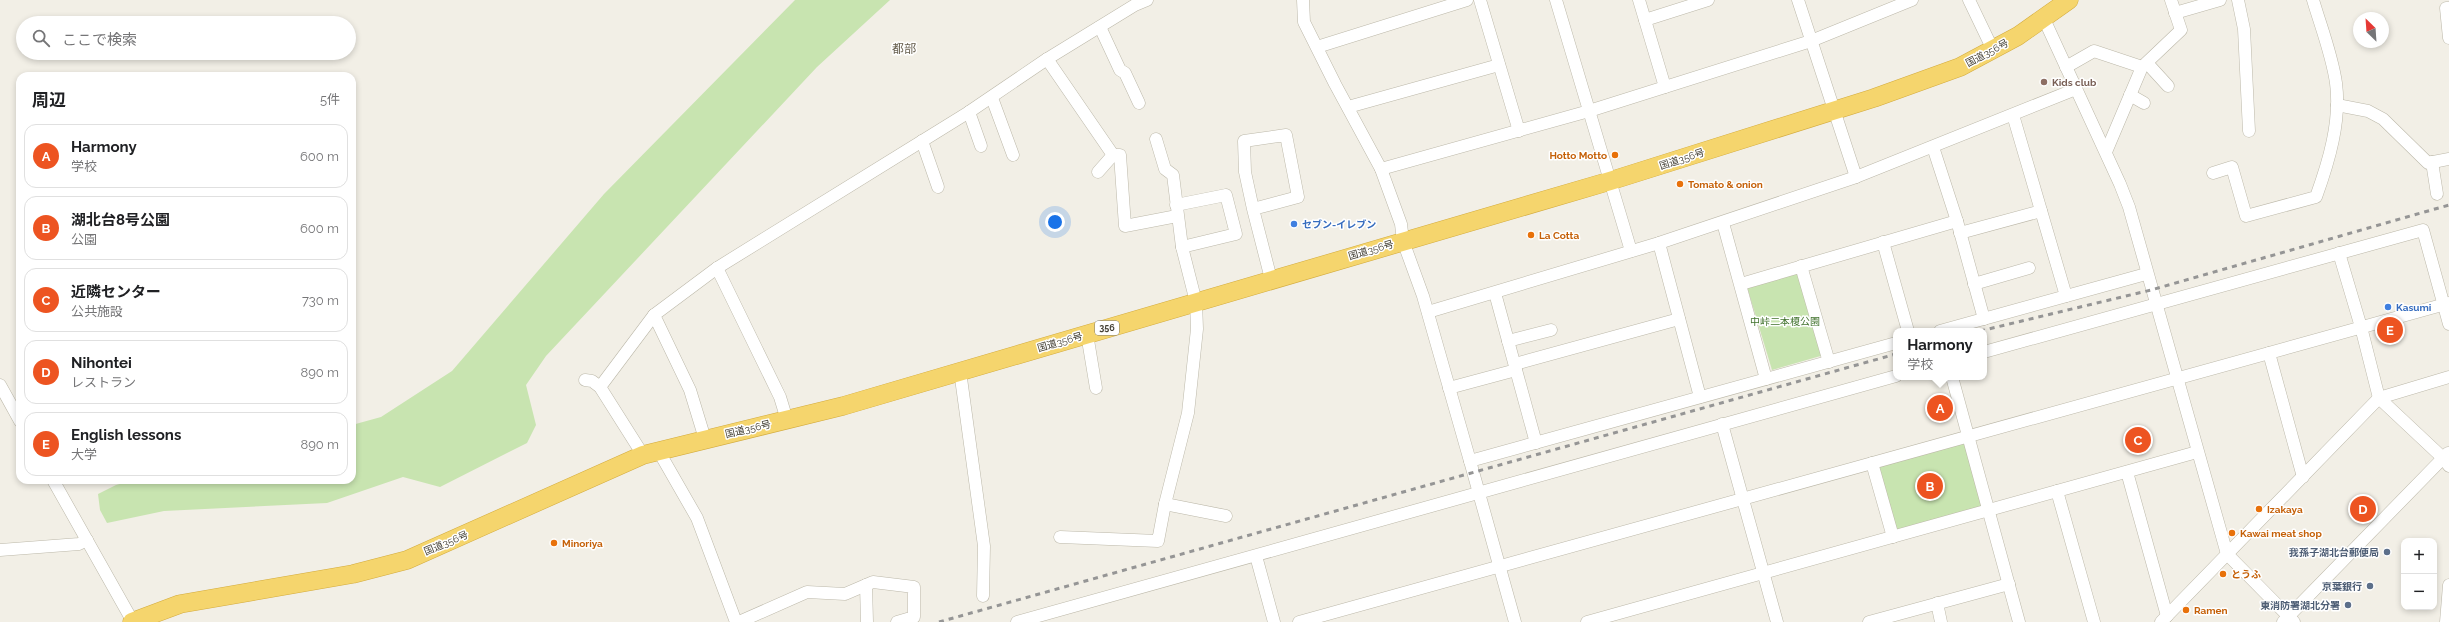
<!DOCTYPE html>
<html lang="ja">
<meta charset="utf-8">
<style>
:root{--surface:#fff;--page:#f6f6f6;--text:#202124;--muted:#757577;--line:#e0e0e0;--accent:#ed5421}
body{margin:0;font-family:Raleway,"Noto Sans JP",sans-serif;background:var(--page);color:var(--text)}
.controls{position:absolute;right:12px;bottom:12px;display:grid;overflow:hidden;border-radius:8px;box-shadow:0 2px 6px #0003}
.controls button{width:36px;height:36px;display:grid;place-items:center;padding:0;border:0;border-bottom:1px solid var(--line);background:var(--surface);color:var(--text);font:20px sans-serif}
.compass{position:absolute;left:2353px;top:12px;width:36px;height:36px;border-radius:50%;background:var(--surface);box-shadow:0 2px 6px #0003;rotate:335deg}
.you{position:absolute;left:1055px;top:222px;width:14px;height:14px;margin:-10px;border:3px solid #fff;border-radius:50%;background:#1a73e8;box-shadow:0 0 0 6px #1a73e833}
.badge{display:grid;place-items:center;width:26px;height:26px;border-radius:50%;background:var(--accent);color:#fff;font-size:13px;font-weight:700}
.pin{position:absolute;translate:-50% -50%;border:2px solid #fff;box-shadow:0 1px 4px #0006}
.popup{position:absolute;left:1893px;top:328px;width:94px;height:52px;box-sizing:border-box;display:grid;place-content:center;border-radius:8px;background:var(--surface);filter:drop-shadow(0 1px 3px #0005);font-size:13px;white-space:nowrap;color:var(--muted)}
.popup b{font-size:15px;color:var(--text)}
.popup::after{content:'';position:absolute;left:50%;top:100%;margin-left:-8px;border:8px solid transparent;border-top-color:var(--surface)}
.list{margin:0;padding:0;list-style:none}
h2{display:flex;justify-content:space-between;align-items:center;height:52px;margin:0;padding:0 16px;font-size:17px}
h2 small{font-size:13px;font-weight:400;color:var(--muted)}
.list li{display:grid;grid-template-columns:26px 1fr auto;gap:12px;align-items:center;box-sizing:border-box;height:64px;margin:0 8px 8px;padding:0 8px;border:1px solid var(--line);border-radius:12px}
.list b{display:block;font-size:15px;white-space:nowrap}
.list p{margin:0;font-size:13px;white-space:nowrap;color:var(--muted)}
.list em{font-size:13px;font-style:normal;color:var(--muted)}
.icon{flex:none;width:22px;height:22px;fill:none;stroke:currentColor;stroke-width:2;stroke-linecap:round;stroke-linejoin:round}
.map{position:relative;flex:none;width:2449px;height:622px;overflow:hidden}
.search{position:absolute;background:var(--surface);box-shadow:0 2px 6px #0003;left:16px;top:16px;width:340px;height:44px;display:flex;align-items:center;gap:10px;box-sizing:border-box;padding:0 14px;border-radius:22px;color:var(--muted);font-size:15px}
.panel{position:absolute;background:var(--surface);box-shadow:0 2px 6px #0003;left:16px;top:72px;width:340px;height:412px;border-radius:12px}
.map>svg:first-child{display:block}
.green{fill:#c8e4b0}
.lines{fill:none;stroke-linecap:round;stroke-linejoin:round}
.minor-casing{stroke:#bcb8a9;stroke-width:13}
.highway-casing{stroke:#d3ab3e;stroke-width:19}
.minor{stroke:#fff;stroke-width:12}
.highway{stroke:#f5d56d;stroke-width:18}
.rail{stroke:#959595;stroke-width:3;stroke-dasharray:5 5;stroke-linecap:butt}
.education-dot{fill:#8d6e63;stroke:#fff;stroke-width:1.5}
.food-dot{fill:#e8710a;stroke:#fff;stroke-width:1.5}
.shop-dot{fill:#3f7fe0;stroke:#fff;stroke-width:1.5}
.service-dot{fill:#5c6f8a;stroke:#fff;stroke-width:1.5}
.labels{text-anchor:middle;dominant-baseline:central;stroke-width:3;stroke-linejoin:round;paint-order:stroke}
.shield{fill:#fff;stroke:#7c7972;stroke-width:1}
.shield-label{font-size:9px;font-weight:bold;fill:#444035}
.street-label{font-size:10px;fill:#444035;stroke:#fff}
.education-label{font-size:10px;font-weight:bold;fill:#785e54;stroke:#fff;text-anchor:start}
.food-label{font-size:10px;font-weight:bold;fill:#c56008;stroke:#fff;text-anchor:start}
.shop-label{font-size:10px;font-weight:bold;fill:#366cbe;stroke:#fff;text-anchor:start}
.park-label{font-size:10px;fill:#40722c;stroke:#fff}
.service-label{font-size:10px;font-weight:bold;fill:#4e5e75;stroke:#fff;text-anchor:end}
.quarter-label{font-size:12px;fill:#665e4d;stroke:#fff}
</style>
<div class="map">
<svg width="2449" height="622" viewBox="0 0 2449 622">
<rect width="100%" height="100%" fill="#f2efe6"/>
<g class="green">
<polygon points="795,0 890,0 817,67 546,356 526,385 536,425 527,443 440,487 403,477 327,503 164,511 107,523 100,510 98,494 116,485 134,480 352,480 352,425 381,417 452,371 604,194"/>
<polygon points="1799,272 1824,355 1772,370 1747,287"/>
<polygon points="1968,436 1988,510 1893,537 1872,463"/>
</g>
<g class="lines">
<g class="minor-casing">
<g id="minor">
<polyline points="1303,0 1304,22 1335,84 1381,169 1401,224 1403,241 1423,296 1470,461 1896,343"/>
<polyline points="1480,0 1519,131"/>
<polyline points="1556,0 1631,251"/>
<polyline points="1639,0 1665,87"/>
<polyline points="1798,0 1856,177"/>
<polyline points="1969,0 1993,50"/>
<polyline points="2238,0 2244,29 2249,131"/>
<polyline points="2449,8 2446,8 2449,38"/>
<polyline points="2175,13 2220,0"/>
<polyline points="2044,19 2120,184 2129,207 2227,554 2294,622"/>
<polyline points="1645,20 1708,0"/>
<polyline points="1100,27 1120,70 1125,73 1139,103"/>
<polyline points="1317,47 1467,0"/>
<polyline points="1047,59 1113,155 1120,155 1125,226 1177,216"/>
<polyline points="2147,63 2168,86"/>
<polyline points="2066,67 2094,51 2142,67"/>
<polyline points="2130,95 2144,103"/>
<polyline points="992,98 1013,155"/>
<polyline points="2337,105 2368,111 2383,119 2428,163 2449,159"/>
<polyline points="1348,107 1499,65"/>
<polyline points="969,112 981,146"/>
<polyline points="2013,115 2066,296"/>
<polyline points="922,141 938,187"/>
<polyline points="1933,147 1957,221 1984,319"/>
<polyline points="2106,152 2142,67 2181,30 2171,0"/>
<polyline points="2432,162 2437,194"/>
<polyline points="1381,169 1589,111 1811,41 1912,0"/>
<polyline points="1098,172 1113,155"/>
<path d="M 2213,173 L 2232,167 L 2246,216 L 2316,197 C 2329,161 2341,121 2336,83 C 2332,55 2321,27 2313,0"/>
<polyline points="1176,205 1226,195 1236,234 1182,247"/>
<polyline points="1253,209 1245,172 1244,141 1286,135 1298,197 1253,209 1271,279"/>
<polyline points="1723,223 1766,379"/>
<polyline points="1960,233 2041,211"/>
<polyline points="1883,242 1908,331"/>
<polyline points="1659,243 1700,397"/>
<polyline points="2339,253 2361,327 2379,398 2443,458 2449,466"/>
<polyline points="1801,266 1829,362"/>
<polyline points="717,268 780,397 787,420"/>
<polyline points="1741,284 1957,221"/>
<polyline points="1974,284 2029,268"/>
<polyline points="1495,293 1536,443"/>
<polyline points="1428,312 1659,243 1856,177 2076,89"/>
<polyline points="1940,331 2146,274"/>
<polyline points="1087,334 1096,388"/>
<polyline points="1508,341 1551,330"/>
<polyline points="1984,352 2423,230 2449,324"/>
<polyline points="2269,353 2303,477"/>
<polyline points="1515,364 1679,319"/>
<polyline points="960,371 984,546 983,596"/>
<polyline points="1952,377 2019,622"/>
<polyline points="585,380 592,381 600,387 643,455"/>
<polyline points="0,385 20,421"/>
<polyline points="600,387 654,315"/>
<polyline points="1449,388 1516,370"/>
<polyline points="1722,424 1777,622"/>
<polyline points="705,439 690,390 654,315 717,268 969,112 1047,59 1135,5 1147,0"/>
<polyline points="658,450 697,518 736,622"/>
<polyline points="1470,461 1515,622"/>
<polyline points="1872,463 1893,537"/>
<polyline points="2127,472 2167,616"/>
<polyline points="53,480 133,622"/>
<polyline points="2057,491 2094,622"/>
<polyline points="1165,504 1226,516"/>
<polyline points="1060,537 1158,541 1165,504 1188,413 1197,329 1196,302 1182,247 1173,175 1165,169 1156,139"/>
<polyline points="0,550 79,544 87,540"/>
<polyline points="1256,556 1274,622"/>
<polyline points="866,585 867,622"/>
<polyline points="1937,603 1941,622"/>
<polyline points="739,622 807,592 845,594 873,582 914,587 914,617 897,622"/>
<polyline points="1017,622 1896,376"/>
<polyline points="1299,622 2449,303"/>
<polyline points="1587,622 2197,452"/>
<polyline points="1869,622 2009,584"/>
<polyline points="2161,622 2379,398 2449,377"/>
<polyline points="2283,622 2448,453"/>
<polyline points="2446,622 2449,585"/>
</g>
</g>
<g class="highway-casing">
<polyline id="highway" points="132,622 180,604 353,574 407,560 643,455 843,406 1610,181 1874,98 1960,67 2018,36 2069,0"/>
</g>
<use href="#minor" class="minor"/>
<use href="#highway" class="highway"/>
<g class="rail">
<polyline points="1980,331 2151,290 2449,205"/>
<polyline points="939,622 1896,354"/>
</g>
</g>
<circle class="education-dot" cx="2044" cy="82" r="4"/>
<g class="food-dot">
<circle cx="1615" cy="155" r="4"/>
<circle cx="1680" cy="184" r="4"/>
<circle cx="1531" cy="235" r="4"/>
<circle cx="2259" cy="509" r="4"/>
<circle cx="2232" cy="533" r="4"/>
<circle cx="554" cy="543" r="4"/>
<circle cx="2223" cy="574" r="4"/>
<circle cx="2186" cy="610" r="4"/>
</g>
<g class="shop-dot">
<circle cx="1294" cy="224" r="4"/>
<circle cx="2388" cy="307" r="4"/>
</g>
<g class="service-dot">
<circle cx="2387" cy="552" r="4"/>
<circle cx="2370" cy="586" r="4"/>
<circle cx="2348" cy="605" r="4"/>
</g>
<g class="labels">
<rect class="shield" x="1095" y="321" width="24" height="14" rx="3"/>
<g class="shield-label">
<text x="1107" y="328">356</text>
</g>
<g class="street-label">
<text transform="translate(1987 53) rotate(-28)">国道356号</text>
<text transform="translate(1682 159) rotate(-18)">国道356号</text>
<text transform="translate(1371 250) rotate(-16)">国道356号</text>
<text transform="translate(1060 342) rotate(-16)">国道356号</text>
<text transform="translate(748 429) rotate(-13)">国道356号</text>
<text transform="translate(446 543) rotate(-23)">国道356号</text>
</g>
<g class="education-label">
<text x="2052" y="82">Kids club</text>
</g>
<g class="food-label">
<text x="1607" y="155" text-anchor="end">Hotto Motto</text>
<text x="1688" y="184">Tomato &amp; onion</text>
<text x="1539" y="235">La Cotta</text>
<text x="2267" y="509">Izakaya</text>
<text x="2240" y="533">Kawai meat shop</text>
<text x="562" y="543">Minoriya</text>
<text x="2231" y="574">とうふ</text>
<text x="2194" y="610">Ramen</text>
</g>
<g class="shop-label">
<text x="1302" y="224">セブン-イレブン</text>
<text x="2396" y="307">Kasumi</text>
</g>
<g class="park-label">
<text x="1785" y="321">中峠二本榎公園</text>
</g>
<g class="service-label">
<text x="2379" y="552">我孫子湖北台郵便局</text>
<text x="2362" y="586">京葉銀行</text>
<text x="2340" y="605">東消防署湖北分署</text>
</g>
<g class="quarter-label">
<text x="904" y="49">都部</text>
</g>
</g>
</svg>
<div class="controls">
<button>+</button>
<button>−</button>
</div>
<svg class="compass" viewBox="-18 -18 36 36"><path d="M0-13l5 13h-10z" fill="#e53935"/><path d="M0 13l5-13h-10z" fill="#757577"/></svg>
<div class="you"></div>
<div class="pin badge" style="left:1940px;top:408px">A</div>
<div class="popup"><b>Harmony</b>学校</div>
<div class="pin badge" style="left:1930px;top:486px">B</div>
<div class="pin badge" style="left:2138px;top:440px">C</div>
<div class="pin badge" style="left:2363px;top:509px">D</div>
<div class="pin badge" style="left:2390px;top:330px">E</div>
<div class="search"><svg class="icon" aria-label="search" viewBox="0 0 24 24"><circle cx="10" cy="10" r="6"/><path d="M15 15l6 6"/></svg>ここで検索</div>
<section class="panel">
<h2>周辺<small>5件</small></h2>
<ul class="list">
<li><span class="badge">A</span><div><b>Harmony</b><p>学校</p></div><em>600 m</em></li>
<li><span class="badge">B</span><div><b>湖北台8号公園</b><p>公園</p></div><em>600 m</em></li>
<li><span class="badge">C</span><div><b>近隣センター</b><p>公共施設</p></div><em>730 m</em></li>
<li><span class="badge">D</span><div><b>Nihontei</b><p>レストラン</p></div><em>890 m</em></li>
<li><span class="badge">E</span><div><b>English lessons</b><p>大学</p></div><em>890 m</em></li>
</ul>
</section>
</div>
